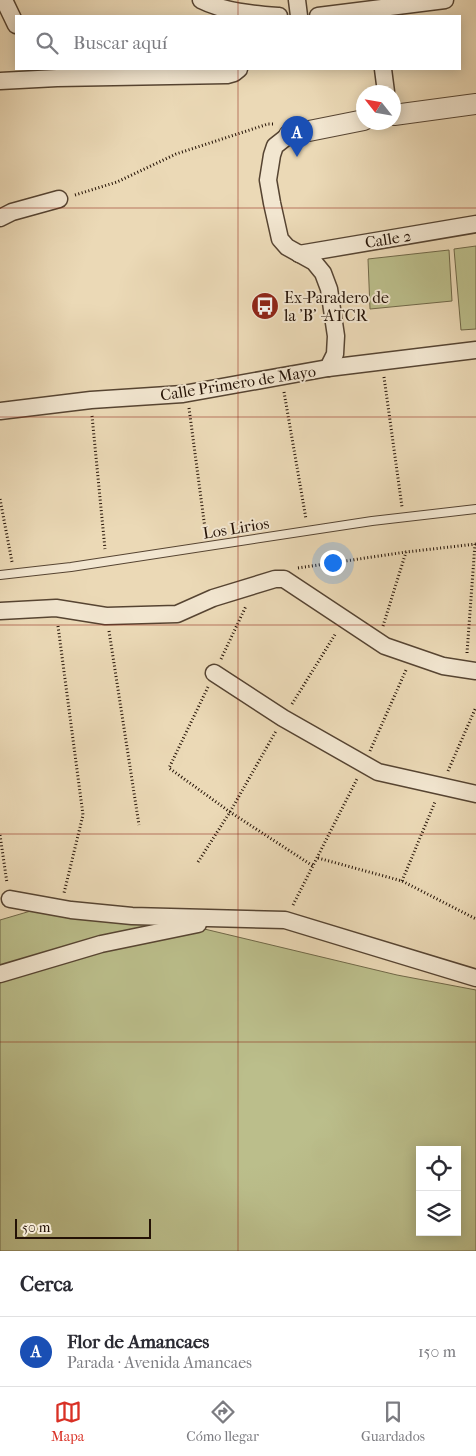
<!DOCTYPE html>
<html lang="es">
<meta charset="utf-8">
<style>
:root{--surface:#fff;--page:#f7f7f7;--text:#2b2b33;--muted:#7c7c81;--line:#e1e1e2;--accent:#d93025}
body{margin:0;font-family:"IM FELL French Canon",serif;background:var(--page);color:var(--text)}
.controls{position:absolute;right:15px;bottom:15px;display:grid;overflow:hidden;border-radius:0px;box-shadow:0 2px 12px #0003}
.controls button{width:45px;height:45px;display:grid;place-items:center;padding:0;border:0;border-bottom:1px solid var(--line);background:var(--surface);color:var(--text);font:25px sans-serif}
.compass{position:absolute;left:356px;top:85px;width:45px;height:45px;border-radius:50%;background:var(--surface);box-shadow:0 2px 12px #0003;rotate:301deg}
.scale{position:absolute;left:15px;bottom:12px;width:136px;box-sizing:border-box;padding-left:5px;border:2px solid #241206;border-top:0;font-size:14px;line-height:18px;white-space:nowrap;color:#241206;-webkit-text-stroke:4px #f2e6d0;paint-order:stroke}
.you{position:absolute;left:332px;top:562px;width:18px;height:18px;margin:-12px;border:4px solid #fff;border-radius:50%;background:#1a73e8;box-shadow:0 0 0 8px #1a73e833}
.badge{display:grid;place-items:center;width:32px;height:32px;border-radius:50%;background:var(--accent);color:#fff;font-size:16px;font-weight:700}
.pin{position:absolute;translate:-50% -41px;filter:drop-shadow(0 1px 2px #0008)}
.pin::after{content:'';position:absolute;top:26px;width:18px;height:15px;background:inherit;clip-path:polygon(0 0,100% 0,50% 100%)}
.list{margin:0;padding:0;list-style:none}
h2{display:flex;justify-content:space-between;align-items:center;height:65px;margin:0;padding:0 20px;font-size:21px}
h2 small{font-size:16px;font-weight:400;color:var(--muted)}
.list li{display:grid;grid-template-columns:32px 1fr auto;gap:15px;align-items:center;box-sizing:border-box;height:70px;padding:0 20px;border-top:1px solid var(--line)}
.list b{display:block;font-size:19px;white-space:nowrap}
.list p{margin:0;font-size:16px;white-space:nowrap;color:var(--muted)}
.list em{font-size:16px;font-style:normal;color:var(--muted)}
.icon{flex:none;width:28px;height:28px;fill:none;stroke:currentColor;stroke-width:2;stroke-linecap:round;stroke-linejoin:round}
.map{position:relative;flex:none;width:476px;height:1251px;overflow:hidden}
.search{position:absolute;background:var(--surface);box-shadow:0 2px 12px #0003;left:15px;right:15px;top:15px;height:55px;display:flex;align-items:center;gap:12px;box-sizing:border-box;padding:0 18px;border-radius:0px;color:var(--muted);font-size:19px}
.sheet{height:135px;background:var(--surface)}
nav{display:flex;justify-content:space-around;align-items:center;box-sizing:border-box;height:70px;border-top:1px solid var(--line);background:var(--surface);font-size:14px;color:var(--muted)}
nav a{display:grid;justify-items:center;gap:2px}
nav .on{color:var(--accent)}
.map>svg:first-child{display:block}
.grass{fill:#bbbe8b;stroke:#706848;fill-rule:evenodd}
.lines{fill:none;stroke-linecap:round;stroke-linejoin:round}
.service-casing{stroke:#564432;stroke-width:10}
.minor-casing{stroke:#564432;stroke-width:19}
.tertiary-casing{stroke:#564432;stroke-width:22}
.path{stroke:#241206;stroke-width:3;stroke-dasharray:1 2.5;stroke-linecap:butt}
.service{stroke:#f2e6d0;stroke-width:8}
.minor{stroke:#f2e6d0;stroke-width:16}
.tertiary{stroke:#f2e6d0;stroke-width:20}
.grid{fill:none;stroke:#8f2418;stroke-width:1;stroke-opacity:0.55}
.labels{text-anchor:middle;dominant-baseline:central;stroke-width:4;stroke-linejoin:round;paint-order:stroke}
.street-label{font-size:16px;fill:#241206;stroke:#f2e6d0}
.poi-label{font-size:16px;fill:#241206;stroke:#f2e6d0;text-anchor:start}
</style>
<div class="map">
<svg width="476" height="1251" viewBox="0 0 476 1251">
<rect width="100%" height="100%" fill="#ebd9b6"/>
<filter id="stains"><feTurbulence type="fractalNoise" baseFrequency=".004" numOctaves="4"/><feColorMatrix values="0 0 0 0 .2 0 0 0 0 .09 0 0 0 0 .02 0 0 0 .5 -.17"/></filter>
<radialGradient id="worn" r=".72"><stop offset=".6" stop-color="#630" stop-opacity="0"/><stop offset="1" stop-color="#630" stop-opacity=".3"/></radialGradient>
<g class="grass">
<polygon points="476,246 476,329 461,330 454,249"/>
<polygon points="449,250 452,301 370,309 368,259"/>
<path d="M 34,910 L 129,911 L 397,975 L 476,990 L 476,1251 L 0,1251 L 0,920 ZM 420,1150 L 457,1150 L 457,1232 L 420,1232 Z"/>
</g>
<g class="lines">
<g class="service-casing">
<polyline id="service" points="0,575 71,567 372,521 476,509"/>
</g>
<g class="minor-casing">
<g id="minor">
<polyline points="4,0 16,25"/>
<path d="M 201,0 C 225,12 253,14 279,16"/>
<polyline points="297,0 299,16"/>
<polyline points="318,16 445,0"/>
<polyline points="383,69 386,92"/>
<polyline points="0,81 57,78 227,75 234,73 239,69"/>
<polyline points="289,135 275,146 272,155 268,180 272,203 280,239 287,247 314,262 323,273 329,289 336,336 335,354 328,368"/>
<polyline points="0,218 12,212 59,199"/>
<polyline points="299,254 476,224"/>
<polyline points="0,411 91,400 183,394 328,368 476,350"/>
<polyline points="0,611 56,608 106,616 177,614 213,598 275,579 284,579 385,646 443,666 476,671"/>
<polyline points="214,673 283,718 378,772 476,794"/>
<polyline points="10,899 71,910 132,916 285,920 476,978"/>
<polyline points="0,974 101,944 198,924"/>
</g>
</g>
<g class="tertiary-casing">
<g id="tertiary">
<polyline points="394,115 476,104"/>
<polyline points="289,135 364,120"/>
</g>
</g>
<g class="path">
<polyline points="75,195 117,182 176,154 268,124 275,124"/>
<polyline points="384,377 402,507"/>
<polyline points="284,392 306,519"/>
<polyline points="189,408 206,536"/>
<polyline points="92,416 105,549"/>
<polyline points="0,499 12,562"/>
<polyline points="298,568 406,552 476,544"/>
<polyline points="58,626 83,815 64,893"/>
<polyline points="383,626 406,552"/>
<polyline points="109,631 139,825"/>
<polyline points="467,653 475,544"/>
<polyline points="221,659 246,606"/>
<polyline points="208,687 169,768 230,812 313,866"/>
<polyline points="292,704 336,633"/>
<polyline points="370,751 406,670"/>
<polyline points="448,771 476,707"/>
<polyline points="0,835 7,883"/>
<polyline points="318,858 402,881 476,919"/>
<polyline points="198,862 230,812 276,731"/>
<polyline points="402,881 435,802"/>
<polyline points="293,905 357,779"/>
</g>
<use href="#service" class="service"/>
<use href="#minor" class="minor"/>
<use href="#tertiary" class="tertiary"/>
</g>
<path class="grid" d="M 238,0 L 238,16M 238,69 L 238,1251M 0,208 L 476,208M 0,417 L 476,417M 0,625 L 476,625M 0,834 L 476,834M 0,1042 L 476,1042"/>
<defs>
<g id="bus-disc" transform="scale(1.4375)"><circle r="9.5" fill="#8f2418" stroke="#f2e6d0"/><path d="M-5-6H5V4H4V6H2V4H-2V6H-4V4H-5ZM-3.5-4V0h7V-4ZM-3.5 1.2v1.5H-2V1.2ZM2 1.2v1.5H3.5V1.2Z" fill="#fff"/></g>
</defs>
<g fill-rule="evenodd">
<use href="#bus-disc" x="265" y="306"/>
</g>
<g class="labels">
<g class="street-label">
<text transform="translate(388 239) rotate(-9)">Calle 2</text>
<text transform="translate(238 383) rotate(-9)">Calle Primero de Mayo</text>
<text transform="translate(236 528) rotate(-9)">Los Lirios</text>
</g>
<g class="poi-label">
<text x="284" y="297">Ex-Paradero de<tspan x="284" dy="18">la 'B' -ATCR</tspan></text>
</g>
</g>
<rect width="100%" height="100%" filter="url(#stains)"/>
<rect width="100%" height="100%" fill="url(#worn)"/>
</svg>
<div class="controls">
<button><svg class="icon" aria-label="locate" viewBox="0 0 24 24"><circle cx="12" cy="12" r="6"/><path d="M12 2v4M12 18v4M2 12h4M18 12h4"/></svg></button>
<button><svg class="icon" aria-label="layers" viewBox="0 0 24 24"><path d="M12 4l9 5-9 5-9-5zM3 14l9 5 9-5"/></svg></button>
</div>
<svg class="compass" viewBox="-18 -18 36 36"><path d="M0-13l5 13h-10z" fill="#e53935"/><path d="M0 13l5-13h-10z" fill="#7c7c81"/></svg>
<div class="scale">50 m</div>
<div class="you"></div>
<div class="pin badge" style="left:297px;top:157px;background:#1a4fb4">A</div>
<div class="search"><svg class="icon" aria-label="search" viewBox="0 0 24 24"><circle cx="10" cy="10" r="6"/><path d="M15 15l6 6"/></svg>Buscar aquí</div>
</div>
<section class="sheet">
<h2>Cerca<small></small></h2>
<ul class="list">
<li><span class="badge" style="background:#1a4fb4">A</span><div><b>Flor de Amancaes</b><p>Parada · Avenida Amancaes</p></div><em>150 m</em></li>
</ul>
</section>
<nav>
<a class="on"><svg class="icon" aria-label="map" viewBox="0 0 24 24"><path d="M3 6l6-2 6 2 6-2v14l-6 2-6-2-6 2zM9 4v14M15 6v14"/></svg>Mapa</a>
<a><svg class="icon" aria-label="directions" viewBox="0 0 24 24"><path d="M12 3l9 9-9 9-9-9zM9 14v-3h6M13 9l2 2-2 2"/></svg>Cómo llegar</a>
<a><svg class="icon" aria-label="saved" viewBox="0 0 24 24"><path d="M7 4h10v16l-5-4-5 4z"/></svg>Guardados</a>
</nav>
